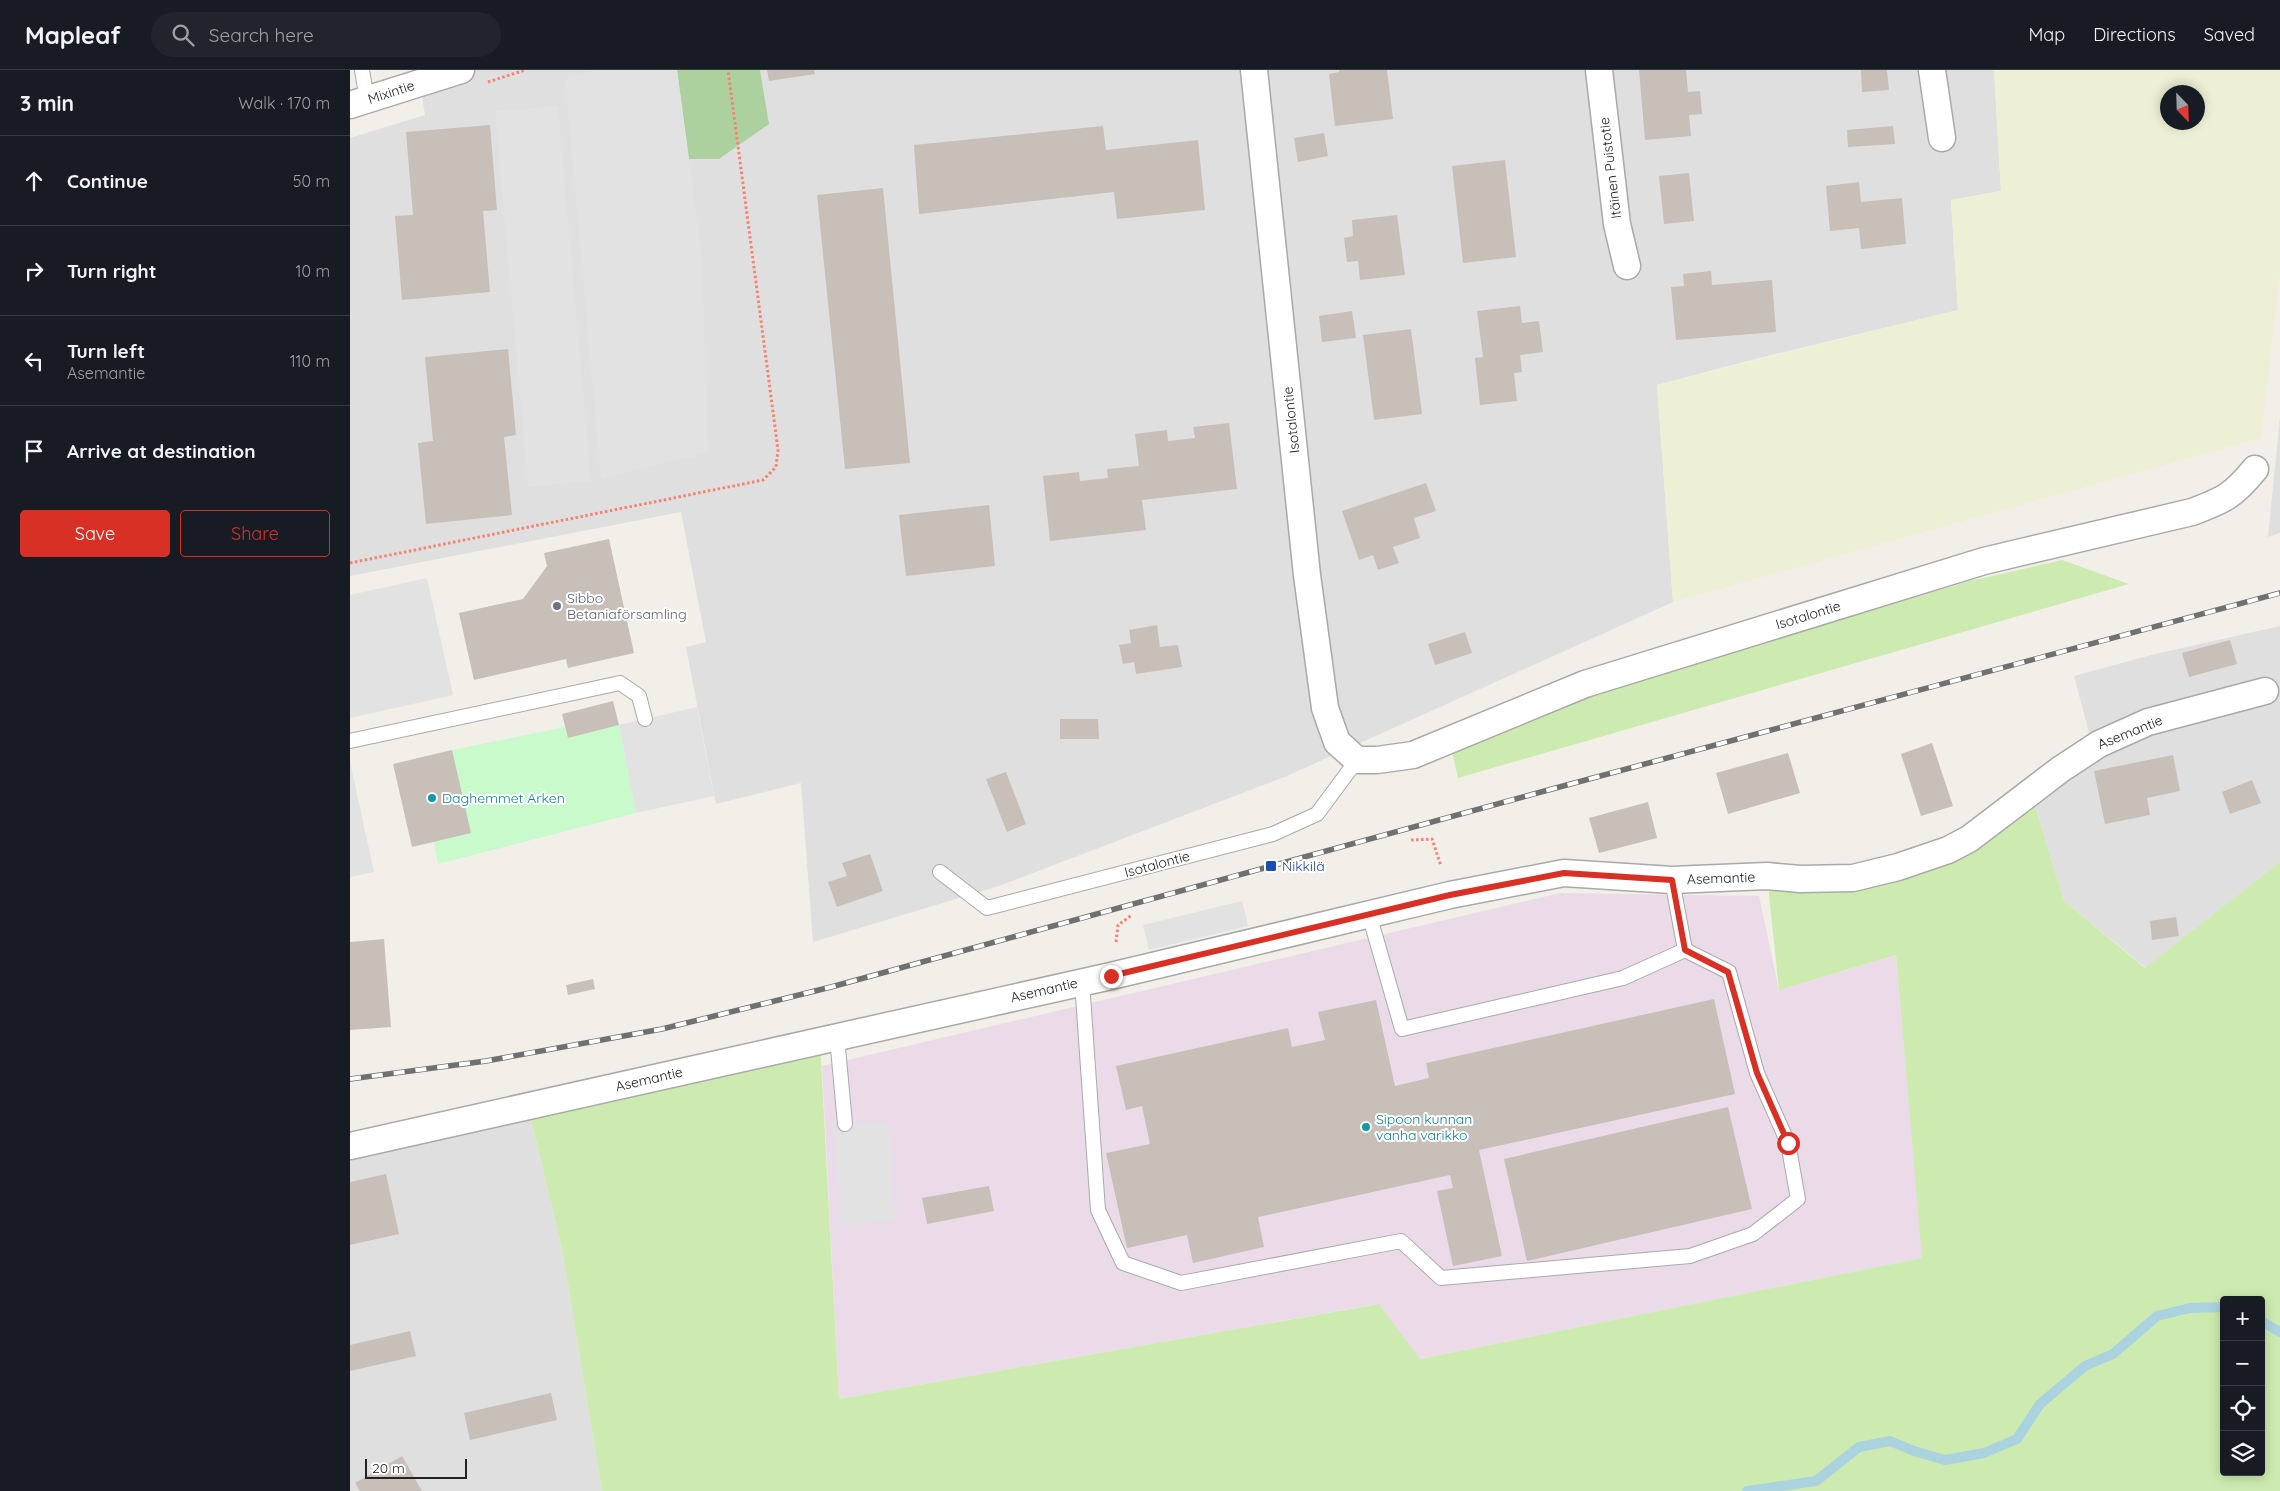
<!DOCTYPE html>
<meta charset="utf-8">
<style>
:root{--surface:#171b24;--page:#20242c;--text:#f1f3f6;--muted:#9ea1a6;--line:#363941;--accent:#d93025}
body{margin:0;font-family:Quicksand,sans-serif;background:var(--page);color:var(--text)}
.controls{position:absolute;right:15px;bottom:15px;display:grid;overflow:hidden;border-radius:5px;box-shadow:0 2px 12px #0003}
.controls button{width:45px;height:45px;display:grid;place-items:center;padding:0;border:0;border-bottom:1px solid var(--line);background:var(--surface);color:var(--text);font:25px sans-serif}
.compass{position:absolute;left:1810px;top:15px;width:45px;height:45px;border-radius:50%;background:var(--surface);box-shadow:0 2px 12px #0003;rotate:157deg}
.scale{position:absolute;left:15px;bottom:12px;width:102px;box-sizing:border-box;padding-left:5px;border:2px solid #222;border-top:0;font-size:14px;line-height:18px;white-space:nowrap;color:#222;-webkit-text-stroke:4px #fff;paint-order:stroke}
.stop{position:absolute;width:15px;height:15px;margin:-11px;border:4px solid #d93025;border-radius:50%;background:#fff}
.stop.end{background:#d93025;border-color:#fff;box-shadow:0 1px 5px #0008}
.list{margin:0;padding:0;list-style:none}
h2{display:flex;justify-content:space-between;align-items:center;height:65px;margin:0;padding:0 20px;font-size:21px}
h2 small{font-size:16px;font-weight:400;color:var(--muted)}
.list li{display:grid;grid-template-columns:32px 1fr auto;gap:15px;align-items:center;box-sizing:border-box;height:90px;padding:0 20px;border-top:1px solid var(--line)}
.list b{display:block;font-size:19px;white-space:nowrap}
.list p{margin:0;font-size:16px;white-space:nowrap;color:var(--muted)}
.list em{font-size:16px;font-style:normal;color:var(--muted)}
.actions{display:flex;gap:10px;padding:15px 20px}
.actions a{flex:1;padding:11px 0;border:1px solid var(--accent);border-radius:5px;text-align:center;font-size:18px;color:var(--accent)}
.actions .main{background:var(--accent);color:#fff}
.icon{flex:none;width:28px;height:28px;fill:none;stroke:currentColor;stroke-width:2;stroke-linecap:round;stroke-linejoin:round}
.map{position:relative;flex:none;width:1930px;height:1421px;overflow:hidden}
header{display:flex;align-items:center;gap:30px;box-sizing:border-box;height:70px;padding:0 25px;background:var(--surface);border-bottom:1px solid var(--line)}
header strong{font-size:24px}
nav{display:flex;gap:28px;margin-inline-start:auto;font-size:18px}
.search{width:350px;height:45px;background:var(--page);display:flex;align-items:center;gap:12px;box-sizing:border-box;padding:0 18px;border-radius:28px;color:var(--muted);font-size:19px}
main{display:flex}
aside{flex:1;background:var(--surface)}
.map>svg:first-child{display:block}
.residential{fill:#e0dfdf}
.industrial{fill:#ebdbe8}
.farmland{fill:#eef0d5;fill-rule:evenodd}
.grass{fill:#cdebb0;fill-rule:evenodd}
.forest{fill:#add19e}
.park{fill:#c8facc}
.parking{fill:#e2e2e2}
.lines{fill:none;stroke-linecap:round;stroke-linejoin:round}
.stream{stroke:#aad3df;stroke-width:10}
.building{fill:#c7bfb8}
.service-casing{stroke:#a9a9a9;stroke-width:16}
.minor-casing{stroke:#a9a9a9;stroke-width:29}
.path{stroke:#fa8072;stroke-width:3;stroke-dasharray:2.5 2.5;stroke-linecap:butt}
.service{stroke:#fff;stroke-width:14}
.minor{stroke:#fff;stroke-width:26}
.rail-casing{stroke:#707070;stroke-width:5.5}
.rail{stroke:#fff;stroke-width:4;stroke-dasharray:11;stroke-linecap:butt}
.route{stroke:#d93025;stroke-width:6}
.worship-dot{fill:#6b7280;stroke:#fff;stroke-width:2}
.culture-dot{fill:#0f9aa8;stroke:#fff;stroke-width:2}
.transit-dot{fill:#1a4fb4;stroke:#fff;stroke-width:2}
.labels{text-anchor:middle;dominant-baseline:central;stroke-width:4;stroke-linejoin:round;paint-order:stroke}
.street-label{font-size:14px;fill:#222;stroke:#fff}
.worship-label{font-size:14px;fill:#5b616d;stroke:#fff;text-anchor:start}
.culture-label{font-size:14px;fill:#0d838f;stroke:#fff;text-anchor:start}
.transit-label{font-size:14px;fill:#164399;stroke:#fff;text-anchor:start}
</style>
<header>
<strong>Mapleaf</strong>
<div class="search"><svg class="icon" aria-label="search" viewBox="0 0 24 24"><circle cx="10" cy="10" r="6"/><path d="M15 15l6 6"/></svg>Search here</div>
<nav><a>Map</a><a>Directions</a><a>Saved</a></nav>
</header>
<main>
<aside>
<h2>3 min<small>Walk · 170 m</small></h2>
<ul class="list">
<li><svg class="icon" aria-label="ahead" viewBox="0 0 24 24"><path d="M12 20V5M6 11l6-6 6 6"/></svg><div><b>Continue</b></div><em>50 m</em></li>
<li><svg class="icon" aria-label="right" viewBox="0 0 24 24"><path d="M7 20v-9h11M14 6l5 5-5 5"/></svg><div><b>Turn right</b></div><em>10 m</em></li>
<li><svg class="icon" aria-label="left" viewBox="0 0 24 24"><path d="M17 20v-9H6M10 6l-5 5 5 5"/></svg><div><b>Turn left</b><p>Asemantie</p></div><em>110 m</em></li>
<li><svg class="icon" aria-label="arrive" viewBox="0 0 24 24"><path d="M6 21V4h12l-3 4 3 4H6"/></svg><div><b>Arrive at destination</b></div></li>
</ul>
<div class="actions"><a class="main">Save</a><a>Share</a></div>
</aside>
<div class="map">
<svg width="1930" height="1421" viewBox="0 0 1930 1421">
<rect width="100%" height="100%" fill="#f2efe9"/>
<g class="residential">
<polygon points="68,0 1644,0 1651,121 1601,130 1608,240 1401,290 1307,315 1323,532 937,706 649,816 463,872 451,713 366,734 336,577 356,572 331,442 0,506 0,68 75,45"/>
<polygon points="1930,347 1930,463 1918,467"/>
<polygon points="1930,556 1930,792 1796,898 1714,831 1681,722 1747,693 1724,606 1801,585"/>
<polygon points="178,1037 213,1184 252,1421 0,1421 0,1092 9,1087"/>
</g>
<polygon class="industrial" points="1210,823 1409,826 1429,920 1546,885 1573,1188 1070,1289 1028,1234 489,1329 472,996"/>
<path class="farmland" d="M 1644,0 L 1930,0 L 1930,205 L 1911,368 L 1323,532 L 1307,315 L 1608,240 L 1601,130 L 1651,121 ZM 1818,22 L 1848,22 L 1848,52 L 1818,52 Z"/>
<g class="grass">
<polygon points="1712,490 1779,514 1108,708 1102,682 1243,623 1620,511"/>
<path d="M 1681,722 L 1714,831 L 1795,898 L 1930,792 L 1930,1421 L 252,1421 L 213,1184 L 178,1037 L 470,971 L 489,1329 L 1029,1234 L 1070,1289 L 1572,1188 L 1546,885 L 1429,920 L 1417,806 L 1548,797 ZM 1874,1230 L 1911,1230 L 1911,1402 L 1874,1402 Z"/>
</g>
<polygon class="forest" points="327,0 410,0 419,54 369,89 339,89"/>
<polygon class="park" points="269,655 286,743 88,794 84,772 102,680 215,657 218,668"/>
<g class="parking">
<polygon points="242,0 327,0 352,187 358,383 251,409 215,9"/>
<polygon points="208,36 241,411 178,417 145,41"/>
<polygon points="77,508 103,625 0,648 0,525"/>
<polygon points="347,637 364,726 286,743 269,655"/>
<polygon points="0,692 24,802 0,807"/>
<polygon points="892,831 898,856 799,880 793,855"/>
<polygon points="539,1052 545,1150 492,1156 483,1055"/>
</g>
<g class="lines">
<g class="stream">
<polyline points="1911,1251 1930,1262"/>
<polyline points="1397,1421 1466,1411 1509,1377 1540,1371 1564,1381 1595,1390 1634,1383 1667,1369 1690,1334 1735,1296 1763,1284 1807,1246 1840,1238 1874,1237"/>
</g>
</g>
<g class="building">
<polygon points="417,0 464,0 465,4 419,11"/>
<polygon points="989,0 1037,0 1043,49 985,56 979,4 989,2"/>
<polygon points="1289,0 1336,0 1338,22 1350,21 1352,44 1339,45 1341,66 1295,70"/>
<polygon points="1511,0 1537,0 1539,20 1512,22"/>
<polygon points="140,55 147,140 133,141 140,222 52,230 45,146 63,145 56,62"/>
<polygon points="753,56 756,80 848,70 855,140 767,149 764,122 569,144 564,75"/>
<polygon points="1543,56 1545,74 1498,77 1497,60"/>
<polygon points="974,63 978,86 948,92 944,68"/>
<polygon points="1155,90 1166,187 1113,193 1102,96"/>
<polygon points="1339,103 1344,151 1314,154 1309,106"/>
<polygon points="1509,112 1511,132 1552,128 1556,174 1511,179 1509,158 1480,161 1476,116"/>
<polygon points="533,118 560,393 495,399 467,125"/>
<polygon points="1047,145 1055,205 1010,210 1008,191 997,192 994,168 1003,166 1002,150"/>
<polygon points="1361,201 1362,215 1422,210 1426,262 1326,270 1321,217 1334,216 1333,204"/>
<polygon points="1170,236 1172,253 1189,251 1193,282 1170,285 1172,302 1164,303 1167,331 1130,335 1125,288 1133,287 1127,241"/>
<polygon points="1002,241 1006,268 972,272 969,246"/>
<polygon points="1061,259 1072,344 1024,350 1013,265"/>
<polygon points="158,279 166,365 154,367 162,445 76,454 68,373 83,371 75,287"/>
<polygon points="879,353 887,419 792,430 796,460 700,471 693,406 729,402 730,411 758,408 757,399 789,396 785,364 817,360 818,371 845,368 843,357"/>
<polygon points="1076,413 1086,441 1064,448 1070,468 1043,477 1049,493 1028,500 1023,485 1009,490 992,441"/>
<polygon points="639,435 645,496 556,506 549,445"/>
<polygon points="259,469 284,583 218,598 216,589 124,610 109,543 173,529 197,496 194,483"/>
<polygon points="807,555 810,577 828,575 832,597 786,604 784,592 773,594 769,575 781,573 779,560"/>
<polygon points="1115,562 1122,583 1085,595 1078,574"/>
<polygon points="1880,570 1887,594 1839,607 1832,583"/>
<polygon points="263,631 269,655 218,668 212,644"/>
<polygon points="710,649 748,649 749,669 710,669"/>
<polygon points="1582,673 1603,736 1571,746 1551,684"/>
<polygon points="102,680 121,763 62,777 43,694"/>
<polygon points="1438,683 1450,723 1378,744 1366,703"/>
<polygon points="1823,685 1830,721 1797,728 1800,745 1755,754 1744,701"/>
<polygon points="656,702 676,754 657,762 636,709"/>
<polygon points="1902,710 1911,733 1880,744 1872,722"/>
<polygon points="1298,732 1307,768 1249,783 1239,748"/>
<polygon points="520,784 533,821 487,837 478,812 497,806 492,793"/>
<polygon points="1826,847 1829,866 1802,870 1800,851"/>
<polygon points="34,869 41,957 0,960 0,872"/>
<polygon points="243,909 245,919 218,925 216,915"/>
<polygon points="1364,929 1385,1024 1129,1080 1152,1186 1103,1196 1087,1121 1103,1118 1100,1105 908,1147 914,1177 843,1193 837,1165 777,1178 756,1083 800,1074 792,1036 776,1040 766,996 938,958 942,977 975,970 968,942 1026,930 1045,1016 1079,1008 1076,993"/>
<polygon points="1378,1037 1402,1139 1177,1191 1154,1089"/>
<polygon points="36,1104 49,1164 0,1175 0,1112"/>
<polygon points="639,1116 644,1141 577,1154 572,1128"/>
<polygon points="60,1261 66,1286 0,1301 0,1275"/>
<polygon points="201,1323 207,1350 120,1370 114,1343"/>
<polygon points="52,1386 72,1421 10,1421 5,1413"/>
</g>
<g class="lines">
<g class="service-casing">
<g id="service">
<polyline points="12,0 17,30"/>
<polyline points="0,671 270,613 289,626 295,649"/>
<polyline points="590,802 637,838 923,764 967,744 1007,690"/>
<polyline points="1019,844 1052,959 1273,908 1335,880 1322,810"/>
<polyline points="732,912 748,1140 773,1193 831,1213 1051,1171 1091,1208 1340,1186 1403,1164 1448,1129 1438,1073 1407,1003 1379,902 1335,880"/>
<polyline points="487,967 495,1054"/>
</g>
</g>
<g class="minor-casing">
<g id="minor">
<path d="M 904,0 L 957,505 L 975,638 L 987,672 L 1007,690 L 1027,690 L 1063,685 L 1235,614 L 1634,491 L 1842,442 C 1874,430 1883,426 1905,399"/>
<polyline points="1249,0 1267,154 1277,196"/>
<polyline points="1582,0 1592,68"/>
<polyline points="0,35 111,0"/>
<polyline points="0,1076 761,906 1100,825 1214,803 1322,810 1417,806 1450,809 1503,808 1548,797 1598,780 1619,769 1711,699 1749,674 1798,652 1915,621"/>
</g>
</g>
<g class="path">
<polyline points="138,12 175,0"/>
<polyline points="0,493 413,410 426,397 428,380 378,0"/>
<polyline points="1061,770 1082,769 1091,796"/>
<polyline points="766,872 768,855 782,845"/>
</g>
<use href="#service" class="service"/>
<use href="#minor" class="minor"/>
<g class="rail-casing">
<polyline id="rail" points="0,1009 136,991 312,959 481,917 1202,719 1930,523"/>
</g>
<use href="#rail" class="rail"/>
</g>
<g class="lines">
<polyline class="route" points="761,906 1100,825 1214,803 1322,810 1335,880 1378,902 1407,1003 1438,1073"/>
</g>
<circle class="worship-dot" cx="207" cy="536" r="5"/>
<g class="culture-dot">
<circle cx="82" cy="728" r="5"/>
<circle cx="1016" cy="1057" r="5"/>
</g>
<rect class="transit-dot" x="915" y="790" width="12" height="12" rx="2.5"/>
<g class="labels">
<g class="street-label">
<text transform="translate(41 22) rotate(-18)">Mixintie</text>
<text transform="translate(1260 98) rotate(-97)">Itäinen Puistotie</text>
<text transform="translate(941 350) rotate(-96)">Isotalontie</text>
<text transform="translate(1458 545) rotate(-17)">Isotalontie</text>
<text transform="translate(1780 662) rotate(-22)">Asemantie</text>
<text transform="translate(807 794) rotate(-15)">Isotalontie</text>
<text transform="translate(1371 808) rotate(-2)">Asemantie</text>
<text transform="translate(694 920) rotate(-13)">Asemantie</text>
<text transform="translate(299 1009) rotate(-13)">Asemantie</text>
</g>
<g class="worship-label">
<text x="217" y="528">Sibbo<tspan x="217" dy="16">Betaniaförsamling</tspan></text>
</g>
<g class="culture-label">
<text x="92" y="728">Daghemmet Arken</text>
<text x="1026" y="1049">Sipoon kunnan<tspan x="1026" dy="16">vanha varikko</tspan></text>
</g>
<g class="transit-label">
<text x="932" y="796">Nikkilä</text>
</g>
</g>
</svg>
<div class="controls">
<button>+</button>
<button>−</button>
<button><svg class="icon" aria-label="locate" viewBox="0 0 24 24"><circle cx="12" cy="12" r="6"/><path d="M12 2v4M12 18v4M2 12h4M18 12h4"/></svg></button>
<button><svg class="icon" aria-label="layers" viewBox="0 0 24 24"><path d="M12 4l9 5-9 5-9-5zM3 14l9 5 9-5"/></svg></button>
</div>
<svg class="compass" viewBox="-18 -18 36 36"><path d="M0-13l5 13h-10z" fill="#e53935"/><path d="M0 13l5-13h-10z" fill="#9ea1a6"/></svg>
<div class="scale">20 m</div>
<div class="stop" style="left:1438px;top:1073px"></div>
<div class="stop end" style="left:761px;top:906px"></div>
</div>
</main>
